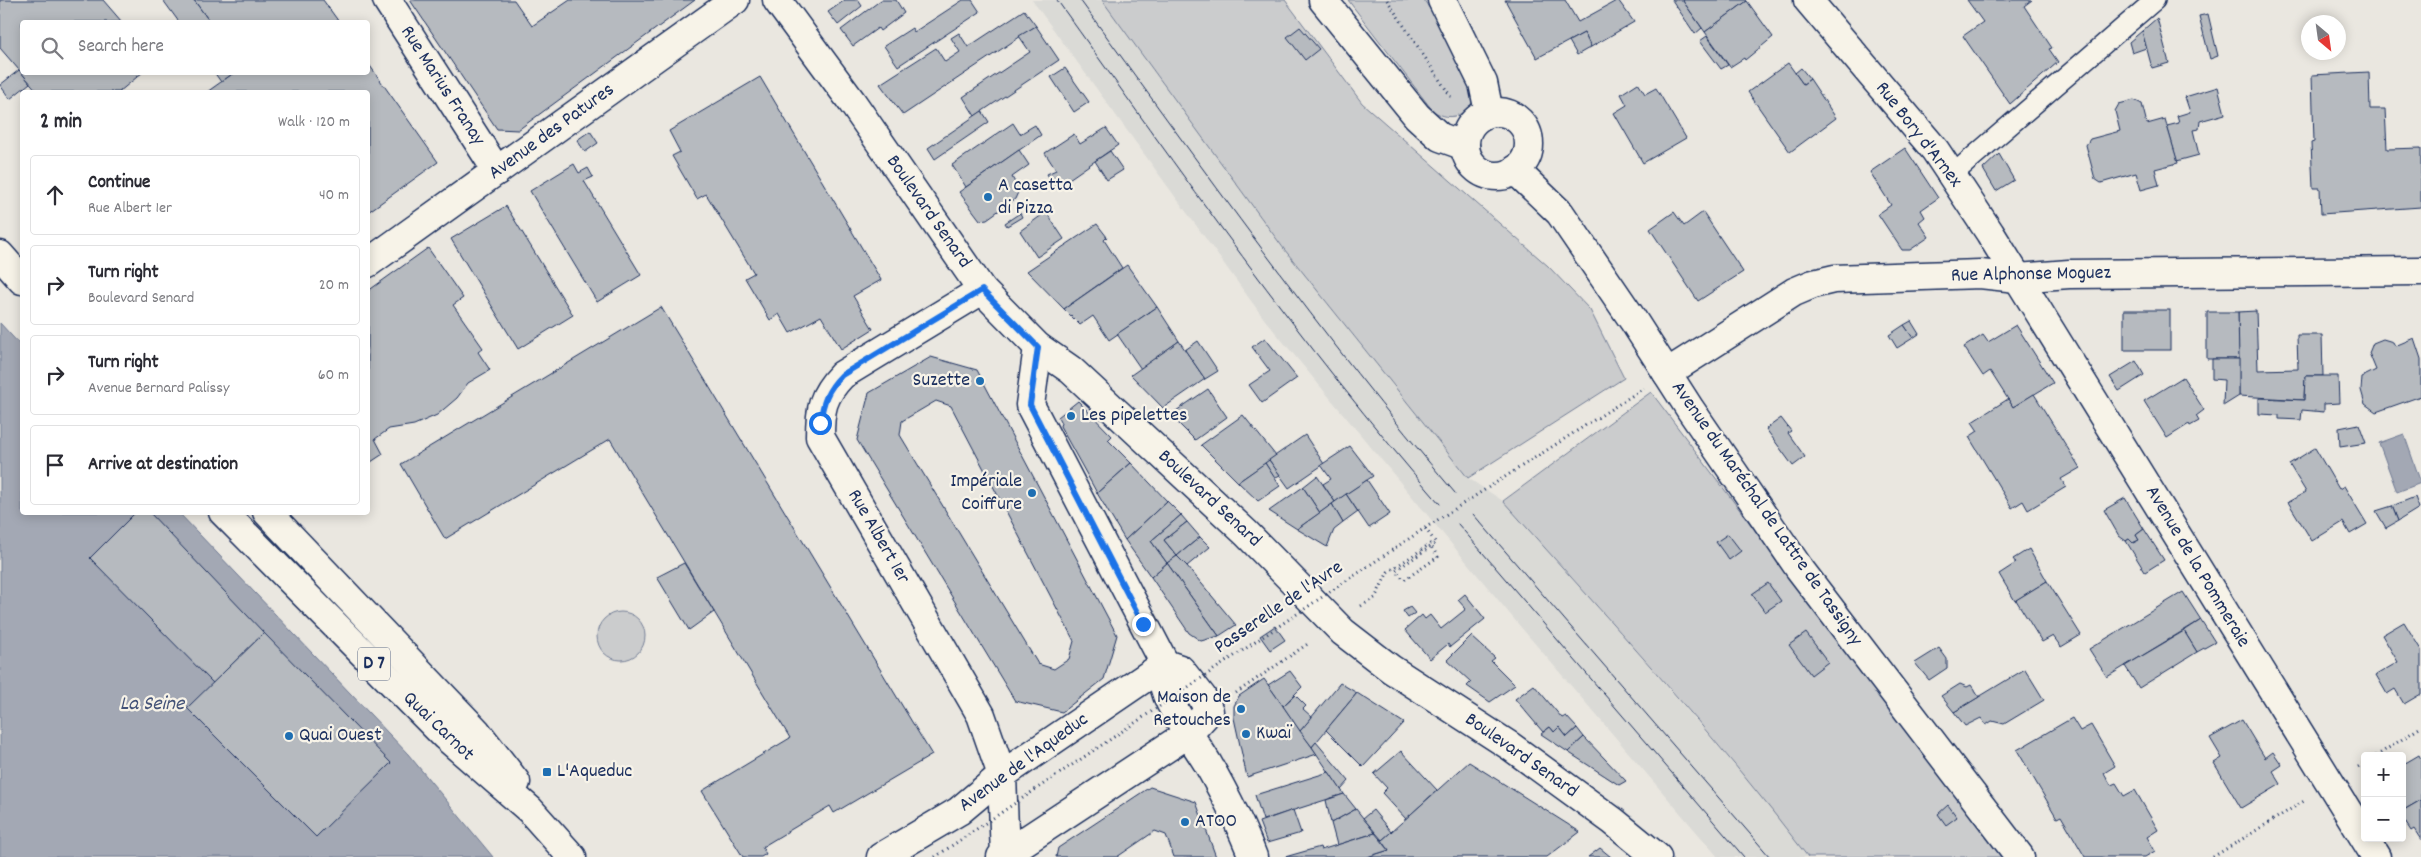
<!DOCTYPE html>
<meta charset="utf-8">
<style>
:root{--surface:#fff;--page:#f2f2f3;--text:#2b2b33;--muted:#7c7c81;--line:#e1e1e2}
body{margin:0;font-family:Dekko,sans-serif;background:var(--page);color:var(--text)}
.controls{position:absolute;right:15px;bottom:15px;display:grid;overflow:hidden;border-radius:5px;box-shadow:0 2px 12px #0003}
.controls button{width:45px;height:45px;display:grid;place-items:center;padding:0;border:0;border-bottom:1px solid var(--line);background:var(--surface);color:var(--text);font:25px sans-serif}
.compass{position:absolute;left:2301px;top:15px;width:45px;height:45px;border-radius:50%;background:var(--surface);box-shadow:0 2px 12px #0003;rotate:151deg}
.stop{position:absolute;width:15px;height:15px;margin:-11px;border:4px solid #1a73e8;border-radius:50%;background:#fff}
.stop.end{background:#1a73e8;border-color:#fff;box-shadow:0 1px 5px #0008}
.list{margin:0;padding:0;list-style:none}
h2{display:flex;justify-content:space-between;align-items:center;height:65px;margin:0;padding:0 20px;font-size:21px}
h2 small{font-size:16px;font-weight:400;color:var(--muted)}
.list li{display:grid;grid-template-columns:32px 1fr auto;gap:15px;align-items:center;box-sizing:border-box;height:80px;margin:0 10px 10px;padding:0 10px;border:1px solid var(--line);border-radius:5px}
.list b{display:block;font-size:19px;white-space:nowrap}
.list p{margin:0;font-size:16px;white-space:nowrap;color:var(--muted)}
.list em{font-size:16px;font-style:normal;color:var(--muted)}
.icon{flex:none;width:28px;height:28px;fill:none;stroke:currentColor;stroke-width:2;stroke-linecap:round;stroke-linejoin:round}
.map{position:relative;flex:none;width:2421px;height:857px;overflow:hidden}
.search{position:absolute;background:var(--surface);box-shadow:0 2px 12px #0003;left:20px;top:20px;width:350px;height:55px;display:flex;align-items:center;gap:12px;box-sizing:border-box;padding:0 18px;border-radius:5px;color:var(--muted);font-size:19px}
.panel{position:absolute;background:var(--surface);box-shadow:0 2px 12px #0003;left:20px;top:90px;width:350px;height:425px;border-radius:5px}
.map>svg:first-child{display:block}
.built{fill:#dadad6}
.green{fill:#cbcccd;stroke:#737e96}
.water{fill:#a3a8b4;stroke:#6d7892}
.building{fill:#b6babf;stroke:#1b2f5e;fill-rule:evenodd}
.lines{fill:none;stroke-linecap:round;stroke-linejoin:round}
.lane-casing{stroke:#1b2f5e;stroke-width:22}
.street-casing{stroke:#1b2f5e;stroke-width:31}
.primary-casing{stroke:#1b2f5e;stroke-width:31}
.path{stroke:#1b2f5e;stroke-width:3;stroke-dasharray:1 4;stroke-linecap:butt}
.lane{stroke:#f7f3e8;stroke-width:19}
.street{stroke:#f7f3e8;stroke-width:28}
.primary{stroke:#f7f3e8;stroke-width:28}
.tram{stroke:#1b2f5e;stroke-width:1}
.path-bridge{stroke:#1b2f5e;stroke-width:3;stroke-dasharray:1 4;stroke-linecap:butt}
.route{stroke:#1a73e8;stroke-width:6}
.poi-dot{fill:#1f6fb2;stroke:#f7f3e8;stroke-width:2}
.labels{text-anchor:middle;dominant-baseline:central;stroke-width:4.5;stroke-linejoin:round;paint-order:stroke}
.shield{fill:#f7f3e8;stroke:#5d6a87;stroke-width:1}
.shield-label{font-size:19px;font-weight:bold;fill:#1b2f5e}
.street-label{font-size:20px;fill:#1b2f5e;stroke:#f7f3e8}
.poi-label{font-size:20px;fill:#1b2f5e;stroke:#f7f3e8;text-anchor:start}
.water-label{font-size:21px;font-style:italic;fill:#445378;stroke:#f7f3e8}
</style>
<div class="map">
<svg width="2421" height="857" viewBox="0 0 2421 857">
<rect width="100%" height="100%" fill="#eae7e0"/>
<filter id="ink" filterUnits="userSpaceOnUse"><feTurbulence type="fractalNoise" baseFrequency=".02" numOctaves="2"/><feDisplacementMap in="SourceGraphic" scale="10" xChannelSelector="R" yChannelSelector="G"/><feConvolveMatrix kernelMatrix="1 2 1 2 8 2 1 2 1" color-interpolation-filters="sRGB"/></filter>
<g filter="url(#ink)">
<polygon class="built" points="1032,0 1102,0 1284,249 1468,478 1503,501 1627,640 1767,803 1808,857 1718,857 1519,625 1265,320"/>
<g class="green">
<polygon points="1102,0 1285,0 1362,103 1548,266 1590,310 1624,378 1468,478 1284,249"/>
<path d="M 1348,0 L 1424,0 C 1437,21 1474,72 1474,95 C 1474,102 1468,110 1462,113 C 1452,119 1443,117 1433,111 Z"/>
<path d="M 1651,392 L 2001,857 L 1808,857 C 1714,733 1607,618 1503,501 Z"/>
<circle cx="621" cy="636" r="24"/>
</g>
<g class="water">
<polygon points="0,323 22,347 22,512 179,513 408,754 493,857 0,857"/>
<polygon points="2404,434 2421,483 2397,492 2379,443"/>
</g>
<g class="building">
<polygon points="0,0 103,0 122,22 22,22 22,72 143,72 119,92 38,92 0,48"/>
<polygon points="163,0 194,0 210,22 179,22"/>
<polygon points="194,0 323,0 339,22 210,22"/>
<polygon points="410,0 514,0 532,26 570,0 695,0 518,130 497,129"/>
<polygon points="845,0 858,0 862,6 838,25 828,12"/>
<polygon points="881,0 896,0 904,13 880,31 878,28 853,46 841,30"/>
<polygon points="963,0 972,0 980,12 898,66 884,46 912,28 914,32"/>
<polygon points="1505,0 1565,0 1578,22 1618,0 1634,22 1591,47 1584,33 1537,58"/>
<polygon points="1672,0 1684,0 1683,1 1702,28 1695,34"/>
<polygon points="1684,0 1746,0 1747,1 1705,32 1683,1"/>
<polygon points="1967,0 2032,0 2024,6 2052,48 2049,49 2058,62 2010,104 1963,36 1983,22"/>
<polygon points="1747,1 1773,37 1745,60 1744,58 1730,67 1705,32"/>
<polygon points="1024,10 1036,26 903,115 880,84 936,48 945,62 960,52 951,38 959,33 968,47"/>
<polygon points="2208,14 2218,56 2210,59 2199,16"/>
<polygon points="2157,18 2169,63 2152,68 2142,31"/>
<polygon points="1036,26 1059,60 975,116 963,97 1030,52 1019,36"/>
<polygon points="1300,27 1319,49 1305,60 1287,37"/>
<polygon points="2142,31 2146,48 2132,53 2129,42"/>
<polygon points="1584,33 1591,47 1577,55 1569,41"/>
<polygon points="1707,36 1728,65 1721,69 1700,41"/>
<polygon points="368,63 438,162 368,212 368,92 207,92 235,72 368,72"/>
<polygon points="1788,63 1803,84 1810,79 1836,118 1790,152 1748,92"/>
<polygon points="1065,68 1089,102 1074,112 1051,77"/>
<polygon points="1801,68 1810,79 1803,84 1795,73"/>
<polygon points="19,70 30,83 10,99 0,85"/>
<polygon points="214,72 235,72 221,82"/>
<polygon points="2369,72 2370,109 2385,109 2387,149 2421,148 2421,207 2321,214 2320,188 2313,188 2311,143 2314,142 2312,75"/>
<polygon points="760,77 881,280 853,296 873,329 841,349 821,316 790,333 779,314 770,320 745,278 754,273 706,194 697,199 672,156 680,152 669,131"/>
<polygon points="1638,83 1645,94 1656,88 1686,138 1643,163 1614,113 1627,105 1621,94"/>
<polygon points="2218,87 2225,114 2200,121 2199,129 2193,130 2199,155 2177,161 2167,126 2179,123 2177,116 2190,112 2185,97"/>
<polygon points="2134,100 2142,104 2147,124 2165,119 2178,163 2155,169 2159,185 2141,190 2136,173 2101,183 2095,179 2086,145 2090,139 2120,131 2115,111 2119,104"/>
<polygon points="982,111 989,122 935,159 928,148"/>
<polygon points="1013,123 1020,134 1035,125 1041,135 966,187 952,165"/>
<polygon points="1106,128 1118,145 1056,188 1047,174 1056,170 1045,153 1074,134 1080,144"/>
<polygon points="590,131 598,143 585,152 577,140"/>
<polygon points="1905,148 1938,198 1921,210 1925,217 1919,222 1929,237 1910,250 1902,250 1878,214 1891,205 1870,172"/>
<polygon points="1019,150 1029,165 1012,177 1019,190 1015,199 987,219 980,220 959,192"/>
<polygon points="1110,151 1123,170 1107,180 1095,161"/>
<polygon points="1999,154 2014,180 1996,191 1983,169"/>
<polygon points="574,164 579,173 588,168 593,177 584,181 641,275 597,302 530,191"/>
<polygon points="506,206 573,315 518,349 451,239"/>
<polygon points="1046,212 1064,239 1037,257 1020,231"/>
<polygon points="1674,212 1684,226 1703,212 1743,272 1698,301 1650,229"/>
<polygon points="1020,213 1022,217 1007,226 1005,223"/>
<polygon points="1097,224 1107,237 1104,240 1122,268 1064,309 1027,271"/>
<polygon points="428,248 463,298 453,305 483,348 478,352 490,370 468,383 457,398 437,415 414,425 389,429 375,439 383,454 368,464 368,291"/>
<polygon points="1127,265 1157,307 1109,340 1093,316 1080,325 1064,309"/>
<polygon points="661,307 932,755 834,813 830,806 762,847 766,854 761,857 743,857 702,791 790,738 610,439 445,539 401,464"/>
<polygon points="1157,307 1179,341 1141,369 1117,334"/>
<rect x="2124" y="310" width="46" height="40"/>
<polygon points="2256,311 2258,370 2298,369 2297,335 2322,335 2323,376 2305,376 2304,400 2239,396 2238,312"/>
<polygon points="2207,312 2238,312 2239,359 2207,359"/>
<polygon points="1911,321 1919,334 1913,338 1904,325"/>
<polygon points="1904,325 1913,338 1897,348 1889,335"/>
<polygon points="2016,325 2053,383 2013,407 1990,371 1983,376 1964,347 1983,335 1988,342"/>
<polygon points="1265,338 1297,378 1262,403 1249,385 1270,371 1252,347"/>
<polygon points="2414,338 2421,359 2421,396 2376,412 2365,404 2361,390 2362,377 2376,370 2369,353 2373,343 2383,339 2393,342 2395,346"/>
<polygon points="1179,341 1205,379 1163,408 1131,375"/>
<polygon points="1198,341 1218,371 1205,379 1185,350"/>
<path d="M 931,357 L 977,370 L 1117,635 L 1104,679 L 1062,712 L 1015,701 L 857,440 L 869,393 ZM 936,401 L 951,406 L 1074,641 L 1069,659 L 1054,669 L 1038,664 L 900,435 L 902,421 Z"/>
<polygon points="2212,359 2239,359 2239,396 2223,406 2224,380 2212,379"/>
<polygon points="2136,361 2144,375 2119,391 2110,377"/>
<polygon points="2305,376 2338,376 2339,403 2324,404 2324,412 2302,410 2301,420 2279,419 2279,415 2259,414 2259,398 2304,400"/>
<polygon points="2183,377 2204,410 2196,416 2199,421 2190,426 2189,424 2167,438 2144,401"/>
<polygon points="1208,389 1227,417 1195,440 1170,415"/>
<polygon points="2034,394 2080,468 2061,479 2066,487 2028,510 2023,501 2012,508 1969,437 1978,431 1972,422 2008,399 2013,407"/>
<polygon points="1078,401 1112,436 1108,440 1131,463 1097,493 1060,426 1061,423 1058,417"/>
<polygon points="1243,415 1276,456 1238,482 1201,445"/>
<polygon points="1781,418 1791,431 1788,433 1805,457 1793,466 1766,429"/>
<polygon points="2359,424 2366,443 2340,447 2339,428"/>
<polygon points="1305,435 1324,464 1289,488 1269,460"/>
<polygon points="1350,446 1373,476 1335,502 1323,484 1331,479 1321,465"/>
<polygon points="2315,448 2339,489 2344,486 2367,524 2350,534 2343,522 2312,541 2288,502 2306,492 2289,464"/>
<polygon points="1269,460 1280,475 1274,478 1265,463"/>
<polygon points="1131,463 1167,501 1125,540 1097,493"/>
<polygon points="1265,463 1280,486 1258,501 1238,482"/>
<polygon points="1317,476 1335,502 1320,513 1303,487"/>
<polygon points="1367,480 1390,514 1369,528 1346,494"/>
<polygon points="1303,487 1320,513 1297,529 1269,511"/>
<polygon points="1346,494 1358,512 1343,523 1332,504"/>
<polygon points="2415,497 2419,508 2398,521 2392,506"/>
<polygon points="2125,498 2144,529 2136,535 2139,540 2133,543 2129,539 2126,541 2119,536 2104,510"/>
<polygon points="1167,501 1181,515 1151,541 1167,563 1151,577 1125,540"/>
<polygon points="1332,504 1343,523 1334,530 1327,547 1297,529"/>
<polygon points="2392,506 2398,521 2386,528 2376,511"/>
<polygon points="136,512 149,512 264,633 213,683 90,558"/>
<polygon points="1181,515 1187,522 1164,540 1177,556 1167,563 1151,541"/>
<polygon points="1187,522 1200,537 1177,556 1164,540"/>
<polygon points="2144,529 2164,560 2145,572 2126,541 2129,539 2133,543 2139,540 2136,535"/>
<polygon points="1728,534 1741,551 1729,560 1716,542"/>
<polygon points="1200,537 1210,547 1187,566 1177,556"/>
<polygon points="2029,549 2047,581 2015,601 1999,574 2016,563 2013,559"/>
<polygon points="1177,556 1187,566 1236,625 1219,636 1167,563"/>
<polygon points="684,563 714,612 689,630 657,577"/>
<polygon points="1167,563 1219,636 1201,641 1189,633 1151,577"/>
<polygon points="2047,581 2081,635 2061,647 2053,636 2042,642 2016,600"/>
<polygon points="1768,583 1781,601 1765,612 1752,594"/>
<polygon points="2183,592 2201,620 2107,677 2089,649"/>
<polygon points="1465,594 1485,619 1450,647 1448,644 1430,659 1405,630 1422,615 1425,619 1430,615 1441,629 1466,609 1458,600"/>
<polygon points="1410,607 1415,613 1408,618 1403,611"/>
<polygon points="2201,620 2215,642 2197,652 2184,631"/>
<polygon points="2404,622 2421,650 2421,694 2404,704 2395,689 2387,694 2376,675 2398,662 2382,635"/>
<polygon points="1275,626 1285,640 1270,650 1260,636"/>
<polygon points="2184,631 2197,652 2139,688 2125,666"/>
<polygon points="264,633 391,763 316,837 187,708"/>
<polygon points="1806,633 1828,662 1811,675 1789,645"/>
<polygon points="1471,636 1495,658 1491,661 1515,685 1490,702 1467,686 1471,682 1447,660"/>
<polygon points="1939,648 1947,659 1947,668 1929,680 1915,663"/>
<polygon points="2025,669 2044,700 2004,724 1992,721 1986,725 1981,718 1965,726 1954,712"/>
<polygon points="1290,671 1302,687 1283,706 1268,685"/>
<polygon points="1264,679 1317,754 1247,777 1234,718 1234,706 1239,696"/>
<polygon points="1340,683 1357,693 1312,747 1300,731"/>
<polygon points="1960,684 1967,687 1971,685 1979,697 1954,712 1941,696"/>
<polygon points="1534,685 1562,718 1566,716 1577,728 1567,737 1559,727 1554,732 1550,727 1543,732 1515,699"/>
<polygon points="1357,693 1404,723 1363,767 1326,730"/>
<polygon points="1295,695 1306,706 1303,709 1312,717 1300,731 1283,706"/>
<polygon points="2072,718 2080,731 2091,725 2115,766 2104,773 2111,785 2116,783 2124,796 2135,790 2158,830 2147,837 2155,851 2145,857 2085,857 2061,816 2057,818 2017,750"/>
<polygon points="2242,720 2265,758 2273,752 2282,765 2273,771 2281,784 2241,808 2214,763 2222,758 2210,738"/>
<polygon points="1550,727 1554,732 1559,727 1567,737 1577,728 1584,737 1568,752 1541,734"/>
<polygon points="1584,737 1626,781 1619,785 1568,752"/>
<polygon points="1316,742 1349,781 1341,790 1312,747"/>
<polygon points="1401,751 1437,790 1406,819 1382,793 1387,788 1374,774"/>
<polygon points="2419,755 2421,759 2421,800 2402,811 2402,765"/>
<polygon points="1469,762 1580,832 1547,857 1367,857 1389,850 1382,840"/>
<polygon points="1329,772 1344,794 1263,820 1255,795"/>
<polygon points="1150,787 1196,802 1216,857 1174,857 1166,835 1155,831 1117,857 1056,857 1058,848"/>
<polygon points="1344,794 1356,809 1331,823 1326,800"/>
<polygon points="2421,800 2421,840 2414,829 2411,831 2402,817 2402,811"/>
<polygon points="1948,805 1957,817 1946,825 1938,814"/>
<polygon points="1356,809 1375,833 1337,845 1331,823"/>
<polygon points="1293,810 1301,833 1267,843 1259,822"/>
<polygon points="1373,810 1391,832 1382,840 1363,818"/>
<polygon points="1375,833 1389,850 1367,857 1285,857 1320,847 1321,850"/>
<polygon points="1600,848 1611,857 1588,857"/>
</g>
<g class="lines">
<g class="lane-casing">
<polyline id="lane" points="1952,175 2155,0"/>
</g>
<g class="street-casing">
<g id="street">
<polyline points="387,0 497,171"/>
<polyline points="777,0 852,102 982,290 1038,347 1071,370 1246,533 1343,632 1391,669 1510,746 1613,821 1657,857"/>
<polyline points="1323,0 1417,116 1440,137 1465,146"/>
<polyline points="1442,0 1483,83 1489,112"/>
<polyline points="1808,0 1935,150 1990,233 2376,857"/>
<circle cx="1497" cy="144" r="32"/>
<polyline points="1515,170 1560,213 1633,320 1690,409 1799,568 2020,857"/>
<polyline points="368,263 735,0"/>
<path d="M 982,290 L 842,375 C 822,396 820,409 820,437 L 981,715 L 1002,775 L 1005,857"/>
<polyline points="1667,373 1794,292 1813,284 1834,279 1980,274 2017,278 2069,274 2421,271"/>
<polyline points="881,857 959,811 1002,775 1165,664 1030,405 1038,347"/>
<path d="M 1001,857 L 1189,733 L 1209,711 L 1202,697 L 1180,669 L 1165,664 C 1165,671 1164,678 1164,684 C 1166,704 1197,745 1208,764 C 1225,794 1241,825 1253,857"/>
</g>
</g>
<g class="primary-casing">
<g id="primary">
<polyline points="0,255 22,280"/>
<polyline points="223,512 445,736 530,810 572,857"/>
<polyline points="267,512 477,732 516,782"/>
</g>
</g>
<g class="path">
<polyline points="1387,0 1451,97"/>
<polyline points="1361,606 1375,598 1388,572 1430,544 1438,557 1404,580 1396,570 1436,543 1425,528"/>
<polyline points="1236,693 1309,643"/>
<polyline points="2376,756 2421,727"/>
<polyline points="2358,767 2365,763"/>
<polyline points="2213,857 2304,801"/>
</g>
<use href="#lane" class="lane"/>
<use href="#street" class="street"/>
<use href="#primary" class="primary"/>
<g class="tram">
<path d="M 1057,0 C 1180,171 1301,345 1440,504"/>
<path d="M 1080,0 C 1202,167 1321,336 1455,493"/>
<polyline points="1473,514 1770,857"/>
<polyline points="1458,524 1744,857"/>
</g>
<polyline class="path-bridge" points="935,857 1425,528 1644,388"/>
</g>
</g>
<g class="lines" filter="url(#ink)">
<path class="route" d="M 820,423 C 823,402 827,390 842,375 L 982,290 L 1038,347 L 1030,405 L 1143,624"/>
</g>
<g class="poi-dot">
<circle cx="988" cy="197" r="5"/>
<circle cx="980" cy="381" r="5"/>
<circle cx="1071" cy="416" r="5"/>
<circle cx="1032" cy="493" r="5"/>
<circle cx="1241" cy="709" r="5"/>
<circle cx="1246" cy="734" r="5"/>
<circle cx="289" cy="736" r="5"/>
<rect x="542" y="767" width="10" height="10" rx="2.5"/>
<circle cx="1185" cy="822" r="5"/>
</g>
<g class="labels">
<rect class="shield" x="358" y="647.5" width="32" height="33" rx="4"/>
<g class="shield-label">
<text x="374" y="664">D 7</text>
</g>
<g class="street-label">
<text transform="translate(442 86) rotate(57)">Rue Marius Franay</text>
<text transform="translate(552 132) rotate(-36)">Avenue des Patures</text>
<text transform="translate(1918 135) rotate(52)">Rue Bory d'Arnex</text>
<text transform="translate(928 212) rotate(55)">Boulevard Senard</text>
<text transform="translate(2031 275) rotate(-1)">Rue Alphonse Moguez</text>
<text transform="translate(1209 499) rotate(43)">Boulevard Senard</text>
<text transform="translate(1766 514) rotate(55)">Avenue du Maréchal de Lattre de Tassigny</text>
<text transform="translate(878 537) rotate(60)">Rue Albert 1er</text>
<text transform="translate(2197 567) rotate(59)">Avenue de la Pommeraie</text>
<text transform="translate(1279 608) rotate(-34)">Passerelle de l'Avre</text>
<text transform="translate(438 727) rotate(44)">Quai Carnot</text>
<text transform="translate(1521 756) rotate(35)">Boulevard Senard</text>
<text transform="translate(1024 763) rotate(-36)">Avenue de l'Aqueduc</text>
</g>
<g class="poi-label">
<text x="998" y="186">A casetta<tspan x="998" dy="23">di Pizza</tspan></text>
<text x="970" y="381" text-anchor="end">Suzette</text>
<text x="1081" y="416">Les pipelettes</text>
<text x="1022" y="482" text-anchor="end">Impériale<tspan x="1022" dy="23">Coiffure</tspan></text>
<text x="1231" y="698" text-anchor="end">Maison de<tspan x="1231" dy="23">Retouches</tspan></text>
<text x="1256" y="734">Kwaï</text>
<text x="299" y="736">Quai Ouest</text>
<text x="557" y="772">L'Aqueduc</text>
<text x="1195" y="822">ATOO</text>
</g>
<g class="water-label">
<text x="152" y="705">La Seine</text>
</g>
</g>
</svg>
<div class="controls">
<button>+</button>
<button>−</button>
</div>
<svg class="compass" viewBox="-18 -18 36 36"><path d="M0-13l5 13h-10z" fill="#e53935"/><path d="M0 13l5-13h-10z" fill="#7c7c81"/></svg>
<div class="stop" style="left:820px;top:423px"></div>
<div class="stop end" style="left:1143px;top:624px"></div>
<div class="search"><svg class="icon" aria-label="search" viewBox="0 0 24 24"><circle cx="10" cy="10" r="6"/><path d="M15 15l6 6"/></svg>Search here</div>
<section class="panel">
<h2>2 min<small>Walk · 120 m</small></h2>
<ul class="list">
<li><svg class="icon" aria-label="ahead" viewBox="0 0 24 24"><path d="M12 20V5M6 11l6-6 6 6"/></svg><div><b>Continue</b><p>Rue Albert 1er</p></div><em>40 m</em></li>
<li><svg class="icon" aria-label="right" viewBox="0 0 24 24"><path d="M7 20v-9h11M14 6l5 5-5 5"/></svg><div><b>Turn right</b><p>Boulevard Senard</p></div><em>20 m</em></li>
<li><svg class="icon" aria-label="right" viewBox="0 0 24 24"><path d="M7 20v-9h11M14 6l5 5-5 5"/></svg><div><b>Turn right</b><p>Avenue Bernard Palissy</p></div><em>60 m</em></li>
<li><svg class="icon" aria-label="arrive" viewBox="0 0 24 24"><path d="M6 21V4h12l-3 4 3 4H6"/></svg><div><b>Arrive at destination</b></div></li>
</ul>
</section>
</div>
